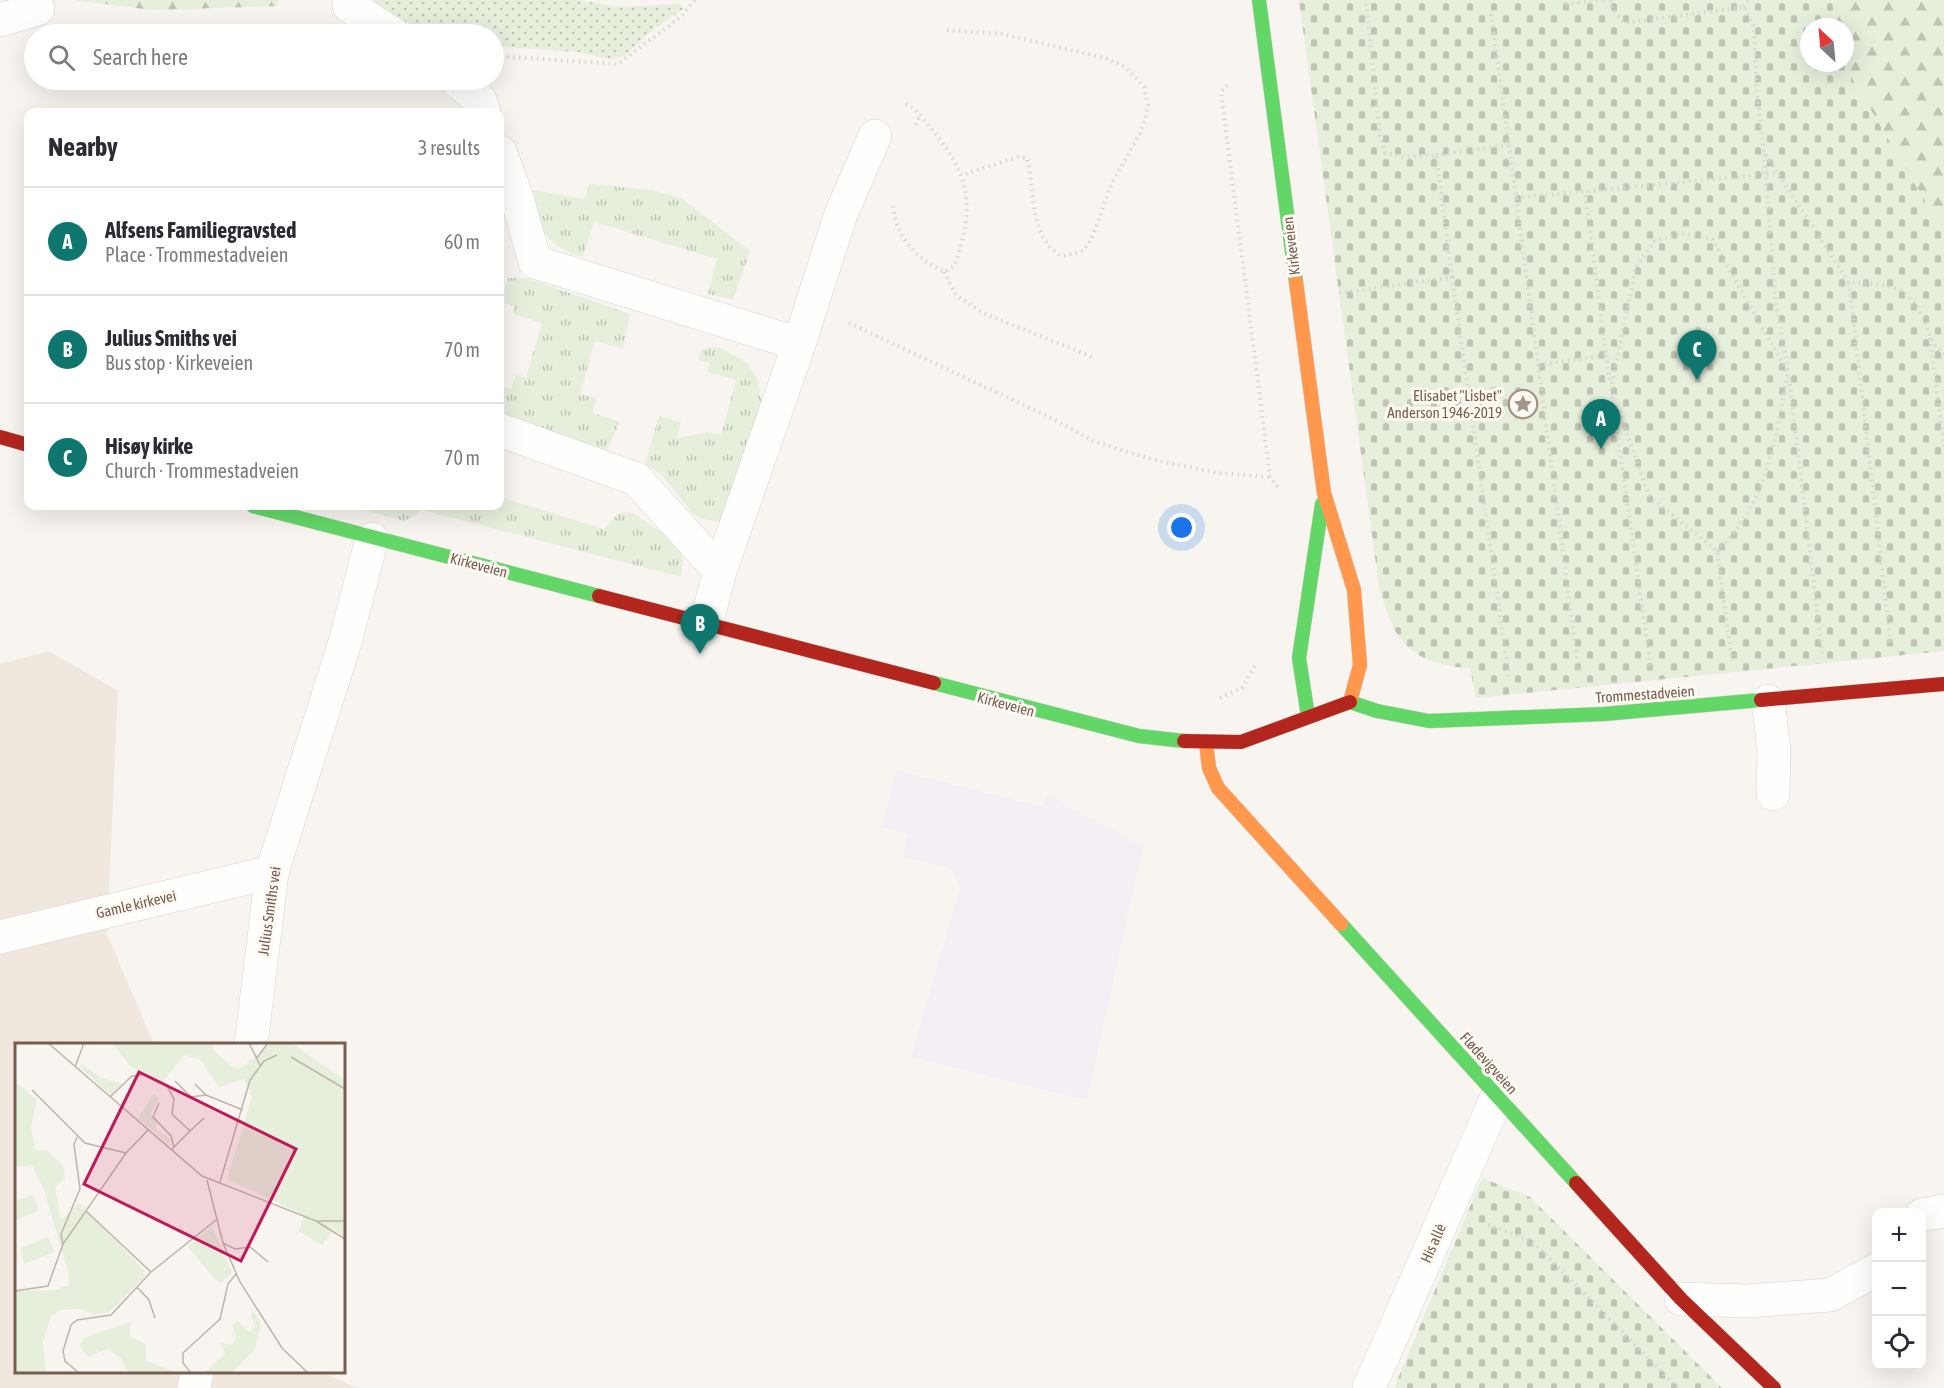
<!DOCTYPE html>
<meta charset="utf-8">
<style>
:root{--surface:#fff;--page:#f2f2f3;--text:#2b2b33;--muted:#7c7c81;--line:#e1e1e2;--accent:#0f766e}
body{margin:0;font-family:"Asap Condensed",sans-serif;background:var(--page);color:var(--text)}
.controls{position:absolute;right:18px;bottom:18px;display:grid;overflow:hidden;border-radius:12px;box-shadow:0 6px 24px #0002}
.controls button{width:54px;height:54px;display:grid;place-items:center;padding:0;border:0;border-bottom:2px solid var(--line);background:var(--surface);color:var(--text);font:30px sans-serif}
.compass{position:absolute;left:1800px;top:18px;width:54px;height:54px;border-radius:50%;background:var(--surface);box-shadow:0 6px 24px #0002;rotate:334deg}
.you{position:absolute;left:1182px;top:528px;width:21px;height:21px;margin:-15px;border:4px solid #fff;border-radius:50%;background:#1a73e8;box-shadow:0 0 0 9px #1a73e833}
.badge{display:grid;place-items:center;width:39px;height:39px;border-radius:50%;background:var(--accent);color:#fff;font-size:20px;font-weight:700}
.pin{position:absolute;translate:-50% -50px;filter:drop-shadow(0 2px 3px #0008)}
.pin::after{content:'';position:absolute;top:32px;width:21px;height:18px;background:inherit;clip-path:polygon(0 0,100% 0,50% 100%)}
.list{margin:0;padding:0;list-style:none}
h2{display:flex;justify-content:space-between;align-items:center;height:78px;margin:0;padding:0 24px;font-size:26px}
h2 small{font-size:20px;font-weight:400;color:var(--muted)}
.list li{display:grid;grid-template-columns:39px 1fr auto;gap:18px;align-items:center;box-sizing:border-box;height:108px;padding:0 24px;border-top:2px solid var(--line)}
.list b{display:block;font-size:22px;white-space:nowrap}
.list p{margin:0;font-size:20px;white-space:nowrap;color:var(--muted)}
.list em{font-size:20px;font-style:normal;color:var(--muted)}
.icon{flex:none;width:33px;height:33px;fill:none;stroke:currentColor;stroke-width:2;stroke-linecap:round;stroke-linejoin:round}
.map{position:relative;flex:none;width:1944px;height:1388px;overflow:hidden}
.search{position:absolute;background:var(--surface);box-shadow:0 6px 24px #0002;left:24px;top:24px;width:480px;height:66px;display:flex;align-items:center;gap:15px;box-sizing:border-box;padding:0 21px;border-radius:33px;color:var(--muted);font-size:22px}
.panel{position:absolute;background:var(--surface);box-shadow:0 6px 24px #0002;left:24px;top:108px;width:480px;height:402px;border-radius:12px}
.map>svg:first-child{display:block}
.residential{fill:#f0e8df}
.education{fill:#f5eef5}
.grass{fill:url(#grass-tufts)}
.forest{fill:url(#forest-firs)}
.cemetery{fill:url(#cemetery-stones)}
.garden{fill:url(#garden-dots)}
.lines{fill:none;stroke-linecap:round;stroke-linejoin:round}
.street-casing{stroke:#d8d2ce;stroke-width:34}
.fast-casing{stroke:#d6d1ca;stroke-width:15}
.slow-casing{stroke:#d6d1ca;stroke-width:15}
.jam-casing{stroke:#d6d1ca;stroke-width:15}
.path{stroke:#dad5d0;stroke-width:4;stroke-dasharray:1.5 4.5;stroke-linecap:butt}
.street{stroke:#fefefd;stroke-width:33}
.fast{stroke:#63d668;stroke-width:14}
.slow{stroke:#ff974d;stroke-width:14}
.jam{stroke:#b3261e;stroke-width:14}
.labels{text-anchor:middle;dominant-baseline:central;stroke-width:6;stroke-linejoin:round;paint-order:stroke}
.street-label{font-size:15px;fill:#765e50;stroke:#fefaf3}
.poi-label{font-size:15px;fill:#765e50;stroke:#fefaf3;text-anchor:end}
.inset-road{fill:none;stroke:#c0b4ab;stroke-width:1.5}
.view{fill:#c2185b;fill-opacity:0.15;stroke:#c2185b;stroke-width:3}
.inset-edge{fill:none;stroke:#765e50;stroke-width:3}
</style>
<div class="map">
<svg width="1944" height="1388" viewBox="0 0 1944 1388">
<defs>
<pattern id="grass-tufts" width="24" height="20" patternUnits="userSpaceOnUse" patternTransform="scale(1.5)"><rect width="24" height="20" fill="#e6eedc"/><path d="M3 7l-1-3M5 7V3M7 7l1-3M15 17l-1-3M17 17v-4M19 17l1-3" fill="none" stroke="#bfc4b5"/></pattern>
<pattern id="forest-firs" width="22" height="20" patternUnits="userSpaceOnUse" patternTransform="scale(1.5)"><rect width="22" height="20" fill="#e6eedc"/><path d="M5 1l3.5 6h-7zM16 11l3.5 6h-7z" fill="#bfc4b5"/></pattern>
<pattern id="cemetery-stones" width="16" height="16" patternUnits="userSpaceOnUse" patternTransform="scale(1.5)"><rect width="16" height="16" fill="#e6eedc"/><path d="M2 7V4a2 2 0 0 1 4 0v3zM10 15v-3a2 2 0 0 1 4 0v3z" fill="#bfc4b5"/></pattern>
<pattern id="garden-dots" width="8" height="8" patternUnits="userSpaceOnUse" patternTransform="scale(1.5)"><rect width="8" height="8" fill="#e6eedc"/><path d="M2 2h.1M6 6h.1" fill="none" stroke="#bfc4b5" stroke-width="1.8" stroke-linecap="round"/></pattern>
</defs>
<rect width="100%" height="100%" fill="#f8f5f0"/>
<polygon class="residential" points="49,651 118,691 107,934 154,1044 16,1044 16,1372 321,1372 358,1388 0,1388 0,664"/>
<polygon class="education" points="896,770 1043,807 1047,795 1143,846 1087,1100 911,1057 960,888 952,869 903,857 908,834 882,827"/>
<g class="grass">
<path d="M 589,184 L 652,190 L 681,198 L 750,251 L 733,300 L 708,294 L 717,259 L 594,222 L 583,257 C 545,247 537,227 533,190 L 585,199 Z"/>
<polygon points="508,278 527,278 630,314 623,349 595,341 580,394 596,398 593,413 620,422 606,451 500,417 500,386 511,389 516,375 526,378 542,323 513,314 515,306 500,302"/>
<polygon points="710,347 721,348 747,363 757,378 764,412 721,522 702,519 693,514 661,474 645,464 659,416 681,422 677,438 710,432 721,435 736,380 707,372 709,363 698,360 701,350"/>
<polygon points="500,497 604,529 618,514 632,513 676,541 683,559 681,577 422,510 404,521 350,506 500,506"/>
</g>
<g class="forest">
<polygon points="72,0 278,0 277,6 152,10"/>
<polygon points="1832,0 1944,0 1944,233 1843,63 1845,27 1836,27"/>
</g>
<g class="cemetery">
<path d="M 1299,0 L 1832,0 L 1835,27 L 1809,27 L 1809,63 L 1843,63 L 1944,233 L 1944,651 L 1476,698 L 1470,668 C 1443,667 1416,660 1399,637 C 1391,625 1386,606 1380,593 Z"/>
<polygon points="1482,1178 1530,1197 1722,1388 1394,1388"/>
</g>
<polygon class="garden" points="373,0 577,0 620,7 680,4 683,9 649,33 625,55 611,59 578,52 494,46 494,34 431,34 393,15"/>
<g class="lines">
<g class="street-casing">
<g id="street">
<polyline points="349,6 393,34"/>
<polyline points="0,20 38,9"/>
<polyline points="456,80 480,100 484,112"/>
<polyline points="500,152 517,198 535,262 799,344 720,571 706,624"/>
<polyline points="799,344 841,214 875,136"/>
<polyline points="500,430 636,479 720,571"/>
<polyline points="1768,701 1774,750 1773,794"/>
<polyline points="0,937 272,872"/>
<polyline points="251,1044 272,872 345,642 372,539"/>
<polyline points="1922,1215 1944,1211"/>
<polyline points="1681,1299 1747,1301 1830,1295 1876,1270"/>
<polyline points="194,1388 197,1372"/>
<polyline points="1369,1388 1497,1097"/>
</g>
</g>
<g class="fast-casing">
<g id="fast">
<polyline points="1259,0 1296,282"/>
<polyline points="253,506 599,596"/>
<polyline points="934,683 1139,736 1184,741"/>
<polyline points="1350,702 1377,711 1429,721 1604,714 1761,700"/>
<polyline points="1308,716 1299,658 1322,504"/>
<polyline points="1341,924 1576,1183"/>
</g>
</g>
<g class="slow-casing">
<g id="slow">
<polyline points="1296,282 1324,493 1354,590 1360,665 1350,702"/>
<polyline points="1206,743 1209,768 1218,788 1341,924"/>
</g>
</g>
<g class="jam-casing">
<g id="jam">
<polyline points="0,437 28,445"/>
<polyline points="599,596 934,683"/>
<polyline points="1761,700 1944,684"/>
<polyline points="1184,741 1241,742 1350,702"/>
<polyline points="1576,1183 1681,1299 1774,1388"/>
</g>
</g>
<g class="path">
<path d="M 1611,0 L 1612,8 L 1624,23 L 1744,7 L 1754,27 L 1757,92 L 1764,152 L 1849,283 C 1885,283 1910,284 1925,322 C 1929,334 1933,346 1944,354"/>
<polyline points="1566,4 1605,0"/>
<polyline points="1744,7 1748,0"/>
<path d="M 947,30 L 1002,34 L 1105,58 L 1124,66 L 1144,87 L 1148,105 L 1146,116 L 1140,133 L 1112,183 L 1091,240 L 1083,251 L 1062,256 C 1029,239 1035,190 1027,158 L 1018,157 L 962,175"/>
<polyline points="495,56 618,64 682,16 695,0"/>
<polyline points="1227,85 1221,92 1270,477 1279,489"/>
<polyline points="916,125 920,115"/>
<polyline points="1509,145 1579,674"/>
<polyline points="1764,154 1776,303 1788,370"/>
<polyline points="1436,155 1509,145 1491,13"/>
<polyline points="1516,198 1778,173"/>
<path d="M 893,206 C 896,239 917,258 944,272 L 955,265 C 974,208 972,179 934,132 C 925,122 918,108 905,104"/>
<polyline points="944,272 956,295 983,313 1095,358"/>
<polyline points="1452,277 1509,677"/>
<polyline points="1849,283 1891,646"/>
<polyline points="1339,293 1452,277 1436,155 1404,157 1385,153 1380,138 1366,0"/>
<polyline points="849,323 1053,419 1095,442 1155,460 1218,473 1270,477"/>
<polyline points="1930,338 1944,447"/>
<polyline points="1606,355 1610,384"/>
<polyline points="1538,365 1606,355 1585,192"/>
<polyline points="1789,378 1822,653"/>
<polyline points="1612,397 1651,669"/>
<path d="M 1717,551 C 1770,499 1774,442 1788,373 L 1712,239 L 1681,233 L 1655,241 L 1636,267 L 1611,388 L 1649,496 L 1717,551 L 1732,661"/>
<polyline points="1220,698 1242,688 1256,664"/>
<polyline points="1488,1225 1532,1241 1678,1388"/>
</g>
<use href="#street" class="street"/>
<use href="#fast" class="fast"/>
<use href="#slow" class="slow"/>
<use href="#jam" class="jam"/>
</g>
<defs>
<g id="sight-ring" transform="scale(1.5)"><circle r="9.5" fill="#fefaf3" stroke="#a49388" stroke-width="1.5"/><path d="M0-6L1.8-2.2L6-1.7L2.9 1.2L3.7 5.4L0 3.3L-3.7 5.4L-2.9 1.2L-6-1.7L-1.8-2.2Z" fill="#a49388"/></g>
</defs>
<g fill-rule="evenodd">
<use href="#sight-ring" x="1523" y="404"/>
</g>
<g class="labels">
<g class="street-label">
<text transform="translate(1291 246) rotate(-97)">Kirkeveien</text>
<text transform="translate(479 565) rotate(15)">Kirkeveien</text>
<text transform="translate(1645 694) rotate(-4)">Trommestadveien</text>
<text transform="translate(1006 704) rotate(15)">Kirkeveien</text>
<text transform="translate(136 904) rotate(-13)">Gamle kirkevei</text>
<text transform="translate(269 911) rotate(-82)">Julius Smiths vei</text>
<text transform="translate(1489 1063) rotate(48)">Flødevigveien</text>
<text transform="translate(1433 1243) rotate(-66)">His allè</text>
</g>
<g class="poi-label">
<text x="1502" y="395">Elisabet "Lisbet"<tspan x="1502" dy="17">Anderson 1946-2019</tspan></text>
</g>
</g>
<g transform="translate(15 1043)">
<rect width="330" height="330" fill="#f8f5f0"/>
<path d="M 68,21 L 86,35 L 108,41 L 96,52 L 64,23 ZM 139,51 L 144,55 L 136,70 L 142,81 L 140,85 L 155,96 L 156,103 L 123,75 Z" fill="#e6eedc"/>
<path d="M 98,0 L 197,0 L 198,7 L 217,24 L 226,25 L 257,0 L 276,0 L 330,37 L 330,195 L 303,173 L 272,132 L 270,106 L 288,65 L 275,55 L 264,60 L 237,54 L 229,36 L 204,44 L 186,17 L 169,12 L 146,41 L 114,22 ZM 0,39 L 22,57 L 16,83 L 20,108 L 33,108 L 48,123 L 50,135 L 40,144 L 46,177 L 64,160 L 129,227 L 129,234 L 95,269 L 79,272 L 65,266 L 46,267 L 36,273 L 28,299 L 31,330 L 0,330 L 0,248 L 39,247 L 54,242 L 53,228 L 29,147 L 17,122 L 0,124 ZM 239,269 L 246,279 L 240,306 L 217,330 L 189,330 L 211,310 L 205,300 L 216,302 L 222,296 L 217,282 L 222,278 L 234,289 L 240,284 L 235,271 ZM 115,279 L 115,293 L 131,302 L 131,318 L 164,330 L 114,330 L 106,316 L 93,306 L 73,314 L 64,302 L 71,294 Z" fill="#e6eedc"/>
<path d="M 282,47 L 288,49 L 288,65 L 270,106 L 272,132 L 318,187 L 307,202 L 284,188 L 289,172 L 212,136 L 237,54 L 264,60 ZM 197,183 L 217,229 L 207,239 L 201,237 L 173,204 Z" fill="#e6eedc"/>
<path d="M 18,152 L 24,168 L 0,177 L 0,158 ZM 33,194 L 39,209 L 9,221 L 6,205 Z" fill="#e6eedc"/>
<path class="inset-road" d="M 33,0 L 187,133 L 301,178 L 330,196M 234,0 L 245,22M 276,14 L 330,46M 241,16 L 253,0M 60,24 L 69,0M 160,38 L 176,54 L 191,52M 180,41 L 191,52 L 228,67M 152,43 L 159,56 L 157,71 L 175,88 L 156,107M 17,47 L 70,100 L 111,110M 95,54 L 117,33 L 127,32M 144,60 L 138,74 L 156,93 L 159,104M 175,88 L 189,75M 192,137 L 208,200 L 225,239 L 267,305 L 293,330M 205,139 L 235,37 L 249,18 L 262,12M 71,168 L 136,229M 301,178 L 330,178M 208,200 L 220,206 L 235,204 L 253,219M 48,201 L 46,191 L 65,146 L 59,101 L 62,94M 122,244 L 134,257 L 140,275M 0,248 L 33,243 L 48,201 L 111,110 L 133,87M 64,330 L 50,318 L 48,308 L 56,282 L 62,277 L 96,272 L 136,229 L 201,177M 176,330 L 168,320 L 168,310 L 205,276 L 213,241 L 221,231"/>
<path class="view" d="M 124,29 L 281,106 L 226,218 L 69,141 Z"/>
<rect width="330" height="330" class="inset-edge"/>
</g>
</svg>
<div class="controls">
<button>+</button>
<button>−</button>
<button><svg class="icon" aria-label="locate" viewBox="0 0 24 24"><circle cx="12" cy="12" r="6"/><path d="M12 2v4M12 18v4M2 12h4M18 12h4"/></svg></button>
</div>
<svg class="compass" viewBox="-18 -18 36 36"><path d="M0-13l5 13h-10z" fill="#e53935"/><path d="M0 13l5-13h-10z" fill="#7c7c81"/></svg>
<div class="you"></div>
<div class="pin badge" style="left:1601px;top:449px">A</div>
<div class="pin badge" style="left:700px;top:654px">B</div>
<div class="pin badge" style="left:1697px;top:380px">C</div>
<div class="search"><svg class="icon" aria-label="search" viewBox="0 0 24 24"><circle cx="10" cy="10" r="6"/><path d="M15 15l6 6"/></svg>Search here</div>
<section class="panel">
<h2>Nearby<small>3 results</small></h2>
<ul class="list">
<li><span class="badge">A</span><div><b>Alfsens Familiegravsted</b><p>Place · Trommestadveien</p></div><em>60 m</em></li>
<li><span class="badge">B</span><div><b>Julius Smiths vei</b><p>Bus stop · Kirkeveien</p></div><em>70 m</em></li>
<li><span class="badge">C</span><div><b>Hisøy kirke</b><p>Church · Trommestadveien</p></div><em>70 m</em></li>
</ul>
</section>
</div>
